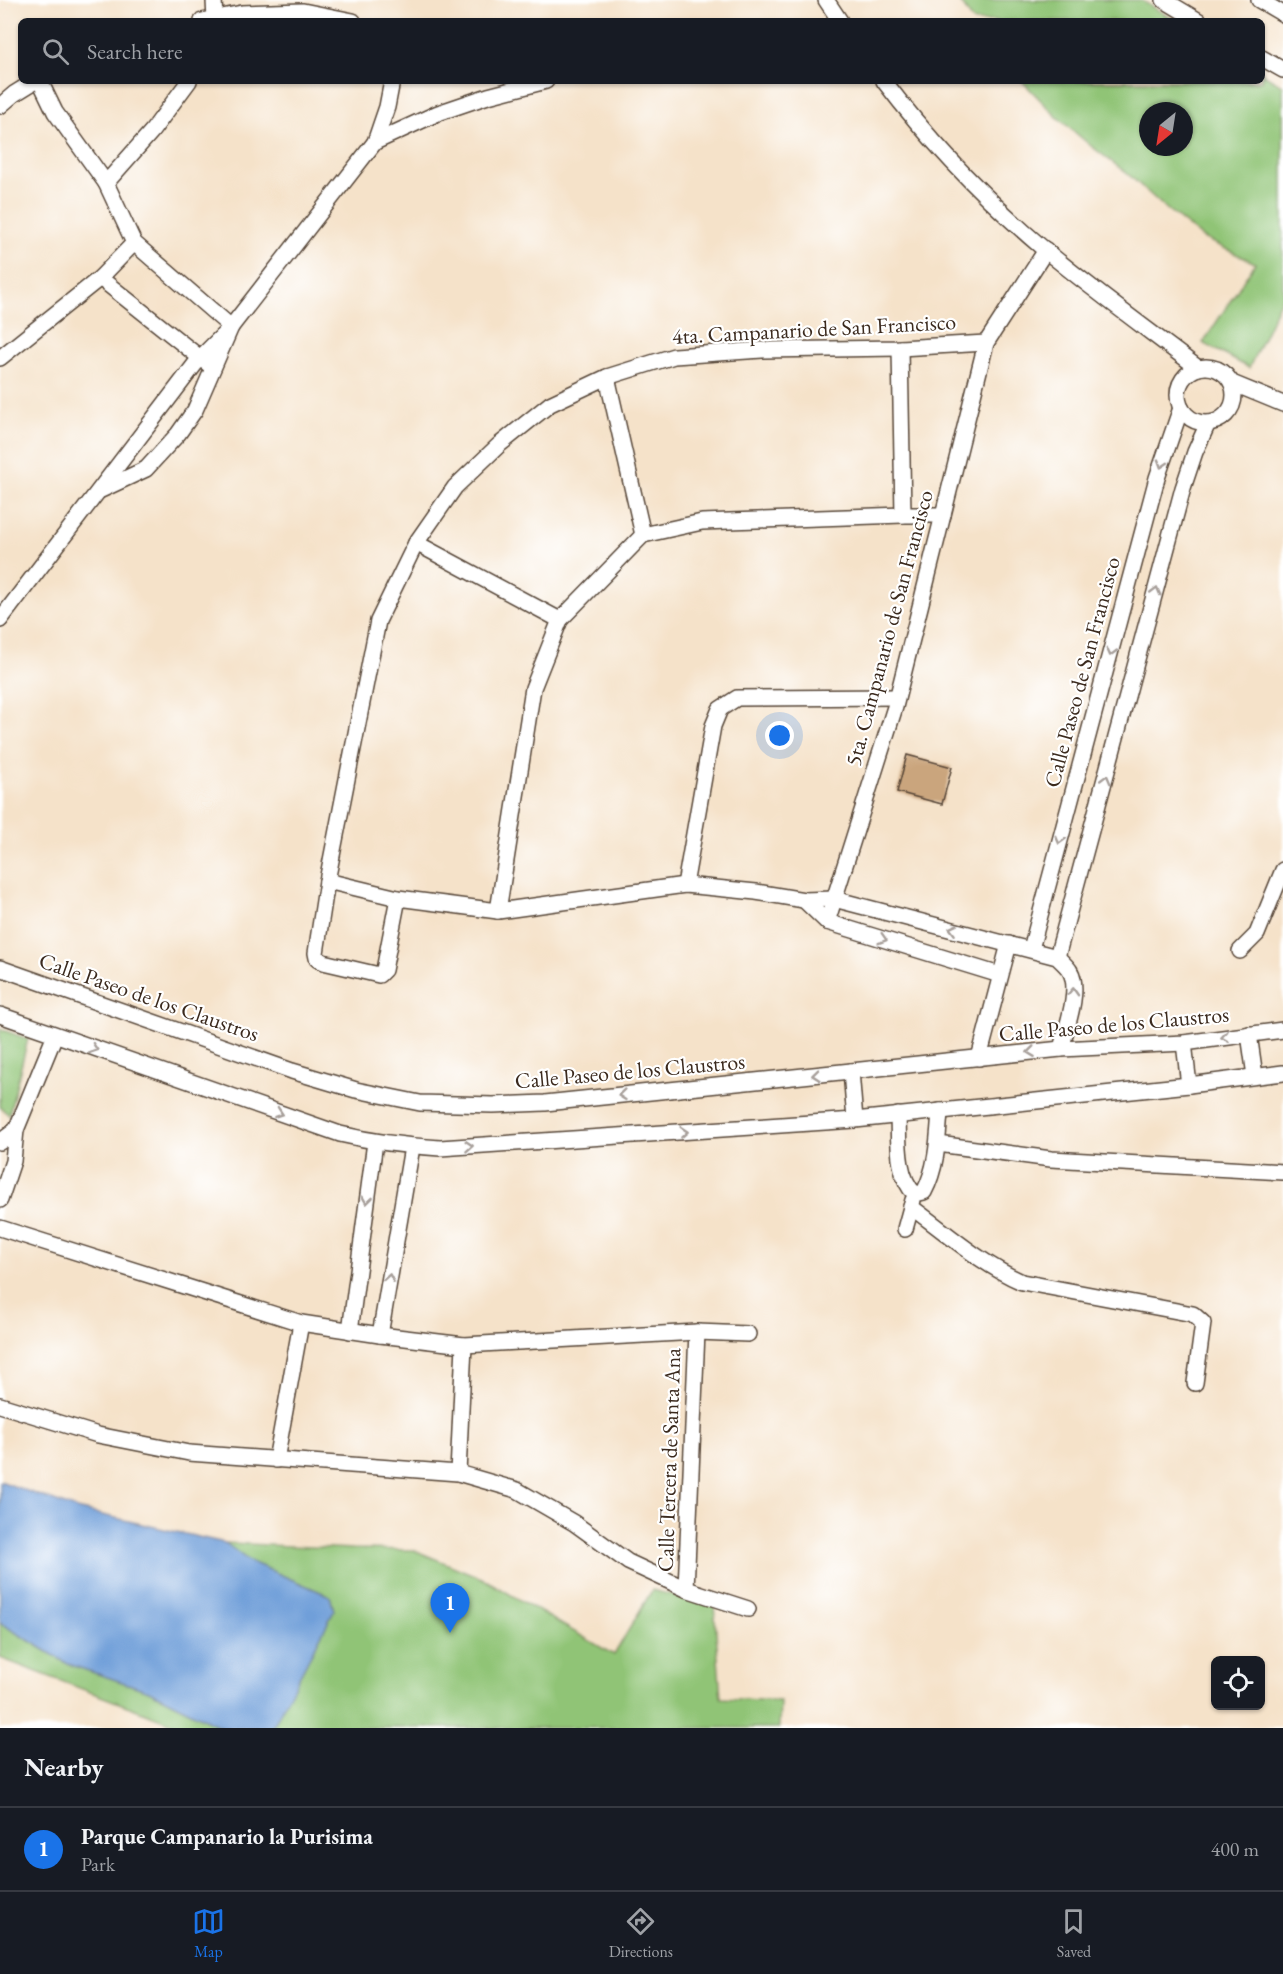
<!DOCTYPE html>
<style>
:root{--surface:#171b24;--page:#242831;--text:#f1f3f6;--muted:#9ea1a6;--line:#363941;--accent:#1a73e8}
body{margin:0;font-family:"EB Garamond",serif;background:var(--page);color:var(--text)}
.controls{position:absolute;right:18px;bottom:18px;display:grid;overflow:hidden;border-radius:9px;box-shadow:0 2px 4px #0004}
.controls button{width:54px;height:54px;display:grid;place-items:center;padding:0;border:0;border-bottom:2px solid var(--line);background:var(--surface);color:var(--text);font:30px sans-serif}
.compass{position:absolute;left:1139px;top:102px;width:54px;height:54px;border-radius:50%;background:var(--surface);box-shadow:0 2px 4px #0004;rotate:210deg}
.you{position:absolute;left:780px;top:736px;width:21px;height:21px;margin:-15px;border:4px solid #fff;border-radius:50%;background:#1a73e8;box-shadow:0 0 0 9px #1a73e833}
.badge{display:grid;place-items:center;width:39px;height:39px;border-radius:50%;background:var(--accent);color:#fff;font-size:20px;font-weight:700}
.pin{position:absolute;translate:-50% -50px;filter:drop-shadow(0 2px 3px #0008)}
.pin::after{content:'';position:absolute;top:32px;width:21px;height:18px;background:inherit;clip-path:polygon(0 0,100% 0,50% 100%)}
.list{margin:0;padding:0;list-style:none}
h2{display:flex;justify-content:space-between;align-items:center;height:78px;margin:0;padding:0 24px;font-size:26px}
h2 small{font-size:20px;font-weight:400;color:var(--muted)}
.list li{display:grid;grid-template-columns:39px 1fr auto;gap:18px;align-items:center;box-sizing:border-box;height:84px;padding:0 24px;border-top:2px solid var(--line)}
.list b{display:block;font-size:22px;white-space:nowrap}
.list p{margin:0;font-size:20px;white-space:nowrap;color:var(--muted)}
.list em{font-size:20px;font-style:normal;color:var(--muted)}
.icon{flex:none;width:33px;height:33px;fill:none;stroke:currentColor;stroke-width:2;stroke-linecap:round;stroke-linejoin:round}
.map{position:relative;flex:none;width:1283px;height:1728px;overflow:hidden}
.search{position:absolute;background:var(--surface);box-shadow:0 2px 4px #0004;left:18px;right:18px;top:18px;height:66px;display:flex;align-items:center;gap:15px;box-sizing:border-box;padding:0 21px;border-radius:9px;color:var(--muted);font-size:22px}
.sheet{height:162px;background:var(--surface)}
nav{display:flex;justify-content:space-around;align-items:center;box-sizing:border-box;height:84px;border-top:2px solid var(--line);background:var(--surface);font-size:16px;color:var(--muted)}
nav a{display:grid;justify-items:center;gap:3px}
nav .on{color:var(--accent)}
.map>svg:first-child{display:block}
.green{fill:#90c476;stroke:#66774a;stroke-width:1.5;fill-rule:evenodd}
.water{fill:#709fd9;stroke:#56647c;stroke-width:1.5}
.building{fill:#caa57d}
.lines{fill:none;stroke-linecap:round;stroke-linejoin:round}
.minor-casing{stroke:#574638;stroke-width:18}
.minor{stroke:#fff;stroke-width:15}
.oneway{stroke:#a79f9a}
.labels{text-anchor:middle;dominant-baseline:central;stroke-width:4.5;stroke-linejoin:round;paint-order:stroke}
.street-label{font-size:22px;fill:#3b2a1e;stroke:#fff}
</style>
<div class="map">
<svg width="1283" height="1728" viewBox="0 0 1283 1728">
<rect width="100%" height="100%" fill="#fff"/>
<filter id="ink" filterUnits="userSpaceOnUse"><feTurbulence type="fractalNoise" baseFrequency=".0167" numOctaves="2"/><feDisplacementMap in="SourceGraphic" scale="12" xChannelSelector="R" yChannelSelector="G"/><feConvolveMatrix kernelMatrix="1 2 1 2 8 2 1 2 1" color-interpolation-filters="sRGB"/></filter>
<filter id="wash" filterUnits="userSpaceOnUse"><feTurbulence type="fractalNoise" baseFrequency=".008" numOctaves="4" result="noise"/><feDisplacementMap in="SourceGraphic" scale="24" xChannelSelector="R" yChannelSelector="G"/><feGaussianBlur stdDeviation="1.35" result="paint"/><feColorMatrix in="noise" values="0 0 0 0 0 0 0 0 0 0 0 0 0 0 0 0 0 1.4 0 .05"/><feComposite in="paint" operator="in"/></filter>
<g filter="url(#wash)">
<rect width="100%" height="100%" fill="#f5e2c9"/>
<g class="green">
<polygon points="959,0 1141,0 1176,21 973,21"/>
<path d="M 1262,73 L 1283,86 L 1283,295 L 1249,368 L 1203,343 L 1255,263 L 1203,238 L 1163,206 L 1129,175 L 1091,146 L 1058,118 L 1022,81 L 1262,81 ZM 1148,111 L 1184,111 L 1184,147 L 1148,147 Z"/>
<polygon points="0,1029 28,1039 9,1115 0,1107"/>
<polygon points="225,1543 353,1549 414,1550 484,1579 614,1655 652,1590 714,1605 721,1698 780,1701 779,1728 272,1728 334,1611 330,1596 249,1561"/>
<polygon points="0,1623 68,1664 149,1691 223,1728 185,1728 0,1658"/>
</g>
<polygon class="water" points="0,1481 76,1509 225,1543 249,1561 330,1596 334,1611 272,1728 223,1728 149,1691 68,1664 0,1623"/>
<g id="blocks">
<polygon class="building" points="907,755 952,767 942,804 897,792"/>
</g>
</g>
<g filter="url(#ink)">
<use href="#blocks" fill-opacity="0" stroke="#574638" stroke-width="1.5"/>
<g class="lines">
<g class="minor-casing">
<g id="minor">
<polyline points="214,0 215,21"/>
<polyline points="826,0 840,21"/>
<polyline points="1164,0 1199,21"/>
<polyline points="1259,0 1283,14"/>
<polyline points="202,21 242,13 303,11 353,21"/>
<polyline points="1262,58 1283,70"/>
<polyline points="40,81 55,112 106,183"/>
<path d="M 884,81 C 931,143 986,200 1045,250 C 1094,291 1147,329 1198,368"/>
<polyline points="0,106 14,94 35,81"/>
<polyline points="375,142 387,107 392,81"/>
<polyline points="100,278 208,364"/>
<polyline points="900,348 903,515"/>
<polyline points="0,358 100,278 134,243 106,183 152,131 189,81"/>
<circle cx="1206" cy="395" r="28"/>
<polyline points="607,377 643,535"/>
<polyline points="1232,383 1283,404"/>
<polyline points="101,490 146,469 178,434 195,410 231,327 134,243"/>
<polyline points="416,543 560,620"/>
<polyline points="0,620 199,359 231,327 375,142 438,113 488,96 546,81"/>
<path d="M 327,881 L 398,898 L 498,911 L 685,885 L 756,892 L 804,900 L 834,899 L 1057,957 C 1061,961 1067,966 1070,971 C 1081,989 1066,1029 1061,1049"/>
<polyline points="685,885 713,726 720,709 737,698 897,697"/>
<polyline points="398,898 384,970 379,975 323,962 317,958 316,953 327,881 378,621 416,543 455,487 499,445 550,404 607,377 674,356 762,350 900,348 986,343"/>
<polyline points="804,900 827,922 1000,975"/>
<polyline points="498,911 533,688 560,620 643,535 702,522 903,515 943,515"/>
<polyline points="827,922 895,707 986,343 1046,250"/>
<polyline points="1031,949 1157,478 1181,408"/>
<polyline points="1240,951 1257,934 1283,870"/>
<polyline points="1057,957 1183,488 1195,452 1208,423"/>
<polyline points="0,968 292,1071 356,1090 420,1103 493,1105 545,1103 1061,1049 1184,1043 1283,1030"/>
<path d="M 0,1015 L 340,1134 C 373,1142 406,1146 440,1148 L 855,1120 L 1189,1085 L 1283,1073"/>
<polyline points="1249,1034 1255,1076"/>
<polyline points="1184,1043 1189,1085"/>
<polyline points="979,1058 1009,944"/>
<polyline points="851,1071 855,1120"/>
<path d="M 898,1115 C 899,1139 896,1176 915,1194"/>
<polyline points="0,1142 16,1130"/>
<polyline points="938,1144 1051,1159 1283,1172"/>
<path d="M 915,1194 L 924,1192 C 937,1168 938,1138 940,1111"/>
<polyline points="0,1200 13,1161 16,1130 55,1035"/>
<path d="M 911,1207 C 948,1234 981,1264 1022,1282 L 1193,1314 L 1203,1323 L 1195,1383"/>
<polyline points="0,1228 301,1323 380,1335 464,1345 697,1332 748,1334"/>
<polyline points="905,1229 913,1200"/>
<polyline points="350,1331 375,1142"/>
<polyline points="380,1335 412,1147"/>
<polyline points="0,1405 98,1435 189,1453 458,1473 517,1490 574,1523 628,1562 686,1589 748,1609"/>
<polyline points="276,1460 301,1323"/>
<polyline points="458,1473 464,1345"/>
<polyline points="686,1589 697,1332"/>
</g>
</g>
<use href="#minor" class="minor"/>
</g>
<defs><path id="oneway-chevron" d="M-2-3.5L2.5 0L-2 3.5" fill="none" stroke-width="1.6" stroke-linecap="round" stroke-linejoin="round" transform="scale(1.5)"/></defs>
<g class="oneway">
<use href="#oneway-chevron" transform="translate(1162 464) rotate(108)"/>
<use href="#oneway-chevron" transform="translate(1156 591) rotate(-75)"/>
<use href="#oneway-chevron" transform="translate(1111 652) rotate(105)"/>
<use href="#oneway-chevron" transform="translate(1106 779) rotate(-75)"/>
<use href="#oneway-chevron" transform="translate(1060 840) rotate(105)"/>
<use href="#oneway-chevron" transform="translate(953 929) rotate(-166)"/>
<use href="#oneway-chevron" transform="translate(883 939) rotate(17)"/>
<use href="#oneway-chevron" transform="translate(1073 992) rotate(-87)"/>
<use href="#oneway-chevron" transform="translate(1225 1037) rotate(172)"/>
<use href="#oneway-chevron" transform="translate(94 1049) rotate(19)"/>
<use href="#oneway-chevron" transform="translate(1031 1052) rotate(173)"/>
<use href="#oneway-chevron" transform="translate(816 1075) rotate(174)"/>
<use href="#oneway-chevron" transform="translate(622 1095) rotate(174)"/>
<use href="#oneway-chevron" transform="translate(279 1113) rotate(19)"/>
<use href="#oneway-chevron" transform="translate(684 1132) rotate(-4)"/>
<use href="#oneway-chevron" transform="translate(469 1146) rotate(-4)"/>
<use href="#oneway-chevron" transform="translate(367 1200) rotate(98)"/>
<use href="#oneway-chevron" transform="translate(389 1278) rotate(-80)"/>
</g>
</g>
<g class="labels">
<g class="street-label">
<text transform="translate(814 329) rotate(-3)">4ta. Campanario de San Francisco</text>
<text transform="translate(889 628) rotate(-75)">5ta. Campanario de San Francisco</text>
<text transform="translate(1082 672) rotate(-75)">Calle Paseo de San Francisco</text>
<text transform="translate(149 997) rotate(19)">Calle Paseo de los Claustros</text>
<text transform="translate(1114 1024) rotate(-5)">Calle Paseo de los Claustros</text>
<text transform="translate(630 1071) rotate(-5)">Calle Paseo de los Claustros</text>
<text transform="translate(669 1460) rotate(-88)">Calle Tercera de Santa Ana</text>
</g>
</g>
</svg>
<div class="controls">
<button><svg class="icon" aria-label="locate" viewBox="0 0 24 24"><circle cx="12" cy="12" r="6"/><path d="M12 2v4M12 18v4M2 12h4M18 12h4"/></svg></button>
</div>
<svg class="compass" viewBox="-18 -18 36 36"><path d="M0-13l5 13h-10z" fill="#e53935"/><path d="M0 13l5-13h-10z" fill="#9ea1a6"/></svg>
<div class="you"></div>
<div class="pin badge" style="left:450px;top:1633px">1</div>
<div class="search"><svg class="icon" aria-label="search" viewBox="0 0 24 24"><circle cx="10" cy="10" r="6"/><path d="M15 15l6 6"/></svg>Search here</div>
</div>
<section class="sheet">
<h2>Nearby<small></small></h2>
<ul class="list">
<li><span class="badge">1</span><div><b>Parque Campanario la Purisima</b><p>Park</p></div><em>400 m</em></li>
</ul>
</section>
<nav>
<a class="on"><svg class="icon" aria-label="map" viewBox="0 0 24 24"><path d="M3 6l6-2 6 2 6-2v14l-6 2-6-2-6 2zM9 4v14M15 6v14"/></svg>Map</a>
<a><svg class="icon" aria-label="directions" viewBox="0 0 24 24"><path d="M12 3l9 9-9 9-9-9zM9 14v-3h6M13 9l2 2-2 2"/></svg>Directions</a>
<a><svg class="icon" aria-label="saved" viewBox="0 0 24 24"><path d="M7 4h10v16l-5-4-5 4z"/></svg>Saved</a>
</nav>
